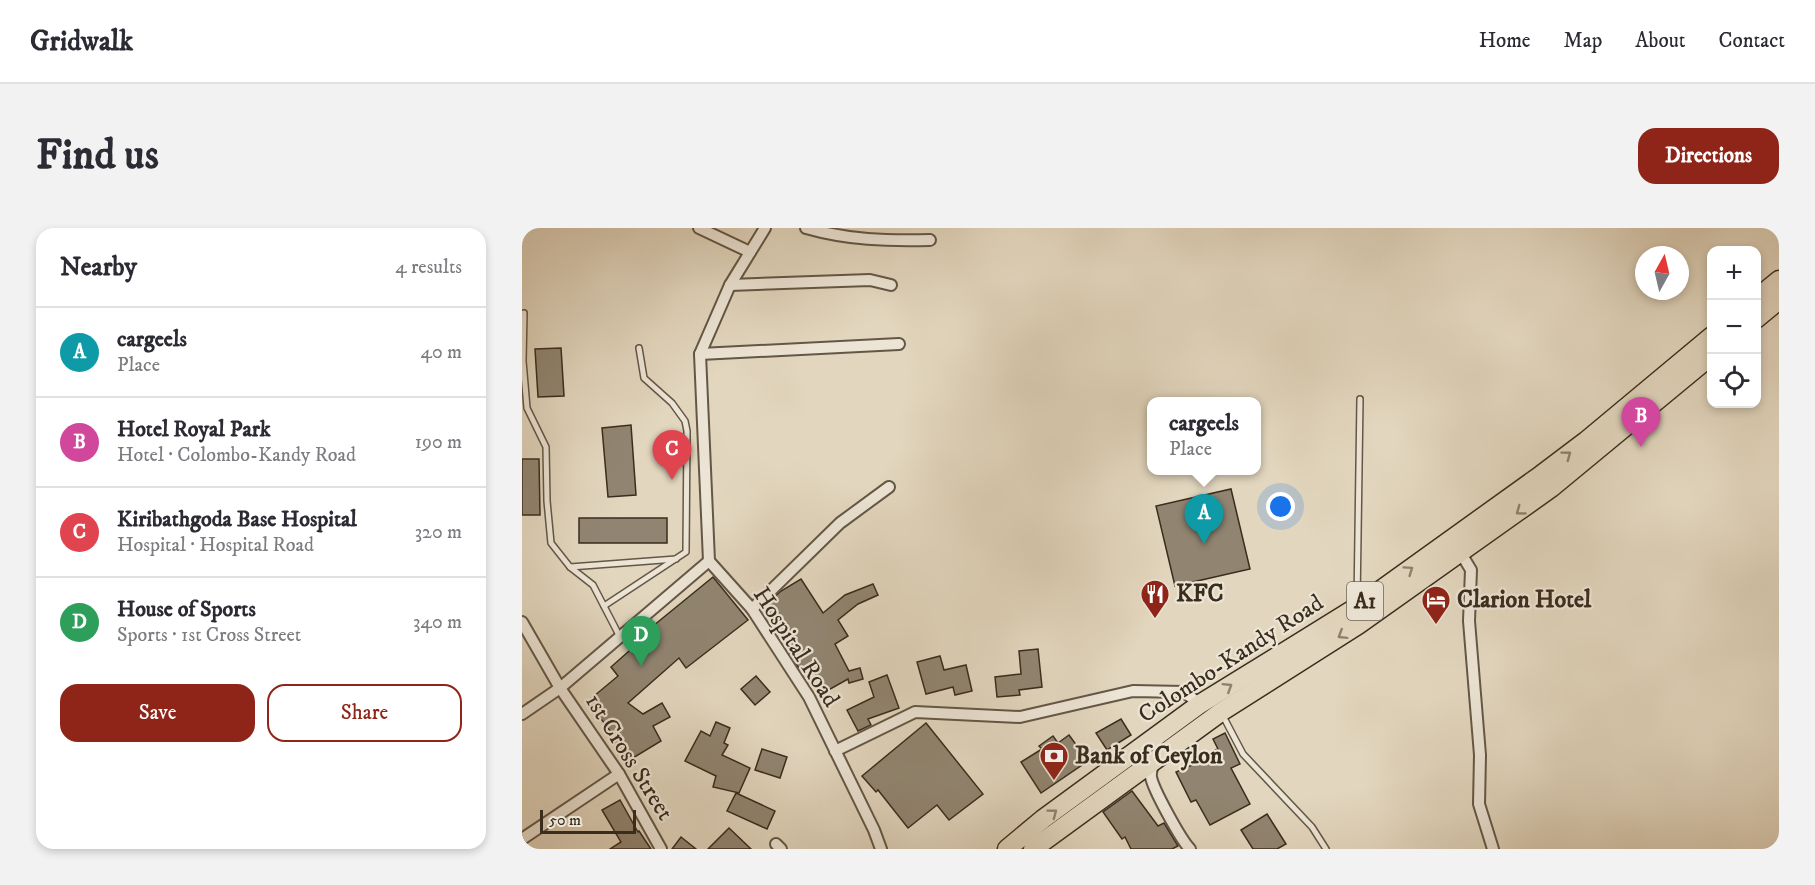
<!DOCTYPE html>
<meta charset="utf-8">
<style>
:root{--surface:#fff;--page:#f2f2f3;--text:#2b2b33;--muted:#7c7c81;--line:#e1e1e2;--accent:#8f2418}
body{margin:0;font-family:"IM FELL DW Pica",serif;background:var(--page);color:var(--text)}
.controls{position:absolute;right:18px;top:18px;display:grid;overflow:hidden;border-radius:12px;box-shadow:0 3px 9px #0003}
.controls button{width:54px;height:54px;display:grid;place-items:center;padding:0;border:0;border-bottom:2px solid var(--line);background:var(--surface);color:var(--text);font:30px sans-serif}
.compass{position:absolute;left:1113px;top:18px;width:54px;height:54px;border-radius:50%;background:var(--surface);box-shadow:0 3px 9px #0003;rotate:8deg}
.scale{position:absolute;left:18px;bottom:15px;width:96px;box-sizing:border-box;padding-left:6px;border:3px solid #3a2d1e;border-top:0;font-size:16px;line-height:21px;white-space:nowrap;color:#3a2d1e;-webkit-text-stroke:4px #ece4d5;paint-order:stroke}
.you{position:absolute;left:759px;top:279px;width:21px;height:21px;margin:-15px;border:4px solid #fff;border-radius:50%;background:#1a73e8;box-shadow:0 0 0 9px #1a73e833}
.badge{display:grid;place-items:center;width:39px;height:39px;border-radius:50%;background:var(--accent);color:#fff;font-size:20px;font-weight:700}
.pin{position:absolute;translate:-50% -50px;filter:drop-shadow(0 2px 3px #0008)}
.pin::after{content:'';position:absolute;top:32px;width:21px;height:18px;background:inherit;clip-path:polygon(0 0,100% 0,50% 100%)}
.popup{position:absolute;left:625px;top:169px;width:114px;height:78px;box-sizing:border-box;display:grid;place-content:center;border-radius:12px;background:var(--surface);filter:drop-shadow(0 2px 4px #0005);font-size:20px;white-space:nowrap;color:var(--muted)}
.popup b{font-size:22px;color:var(--text)}
.popup::after{content:'';position:absolute;left:50%;top:100%;margin-left:-12px;border:12px solid transparent;border-top-color:var(--surface)}
.list{margin:0;padding:0;list-style:none}
h2{display:flex;justify-content:space-between;align-items:center;height:78px;margin:0;padding:0 24px;font-size:26px}
h2 small{font-size:20px;font-weight:400;color:var(--muted)}
.list li{display:grid;grid-template-columns:39px 1fr auto;gap:18px;align-items:center;box-sizing:border-box;height:90px;padding:0 24px;border-top:2px solid var(--line)}
.list b{display:block;font-size:22px;white-space:nowrap}
.list p{margin:0;font-size:20px;white-space:nowrap;color:var(--muted)}
.list em{font-size:20px;font-style:normal;color:var(--muted)}
.actions{display:flex;gap:12px;padding:18px 24px}
.actions a{flex:1;padding:14px 0;border:2px solid var(--accent);border-radius:18px;text-align:center;font-size:21px;color:var(--accent)}
.actions .main{background:var(--accent);color:#fff}
.icon{flex:none;width:33px;height:33px;fill:none;stroke:currentColor;stroke-width:2;stroke-linecap:round;stroke-linejoin:round}
.map{position:relative;flex:none;width:1257px;height:621px;overflow:hidden;border-radius:18px}
header{display:flex;align-items:center;gap:36px;box-sizing:border-box;height:84px;padding:0 30px;background:var(--surface);border-bottom:2px solid var(--line)}
header strong{font-size:28px}
nav{display:flex;gap:33px;margin-inline-start:auto;font-size:21px}
.intro{display:flex;align-items:center;justify-content:space-between;box-sizing:border-box;height:144px;padding:0 36px}
h1{margin:0;font-size:42px}
.button{padding:15px 27px;border-radius:18px;background:var(--accent);color:#fff;font-size:21px;font-weight:700}
main{display:flex;gap:36px;padding:0 36px}
aside{flex:1;background:var(--surface);border-radius:18px;box-shadow:0 3px 9px #0003}
.map>svg:first-child{display:block}
.building{fill:#918571;stroke:#3a2d1e;stroke-width:1.5}
.lines{fill:none;stroke-linecap:round;stroke-linejoin:round}
.service-casing{stroke:#645746;stroke-width:8}
.minor-casing{stroke:#645746;stroke-width:14}
.trunk-casing{stroke:#3a2d1e;stroke-width:21}
.service{stroke:#ece4d5;stroke-width:5}
.minor{stroke:#ece4d5;stroke-width:10}
.trunk{stroke:#e2d6be;stroke-width:18}
.oneway{stroke:#8e826e}
.labels{text-anchor:middle;dominant-baseline:central;stroke-width:4.5;stroke-linejoin:round;paint-order:stroke}
.shield{fill:#ece4d5;stroke:#6f6455;stroke-width:1.5}
.shield-label{font-size:22px;font-weight:bold;fill:#3a2d1e}
.poi-label{font-size:24px;font-weight:bold;fill:#3a2d1e;stroke:#ece4d5;text-anchor:start}
.street-label{font-size:24px;fill:#3a2d1e;stroke:#ece4d5}
</style>
<header>
<strong>Gridwalk</strong>
<nav><a>Home</a><a>Map</a><a>About</a><a>Contact</a></nav>
</header>
<div class="intro"><h1>Find us</h1><a class="button">Directions</a></div>
<main>
<aside>
<h2>Nearby<small>4 results</small></h2>
<ul class="list">
<li><span class="badge" style="background:#0f9aa8">A</span><div><b>cargeels</b><p>Place</p></div><em>40 m</em></li>
<li><span class="badge" style="background:#d1479c">B</span><div><b>Hotel Royal Park</b><p>Hotel · Colombo-Kandy Road</p></div><em>190 m</em></li>
<li><span class="badge" style="background:#e0444e">C</span><div><b>Kiribathgoda Base Hospital</b><p>Hospital · Hospital Road</p></div><em>320 m</em></li>
<li><span class="badge" style="background:#2e9e5b">D</span><div><b>House of Sports</b><p>Sports · 1st Cross Street</p></div><em>340 m</em></li>
</ul>
<div class="actions"><a class="main">Save</a><a>Share</a></div>
</aside>
<div class="map">
<svg width="1257" height="621" viewBox="0 0 1257 621">
<rect width="100%" height="100%" fill="#e2d6be"/>
<filter id="stains"><feTurbulence type="fractalNoise" baseFrequency=".00333" numOctaves="4"/><feColorMatrix values="0 0 0 0 .2 0 0 0 0 .09 0 0 0 0 .02 0 0 0 .5 -.17"/></filter>
<radialGradient id="worn" r=".72"><stop offset=".6" stop-color="#630" stop-opacity="0"/><stop offset="1" stop-color="#630" stop-opacity=".3"/></radialGradient>
<g class="building">
<polygon points="39,120 42,168 16,169 13,121"/>
<polygon points="109,197 114,267 86,269 80,200"/>
<polygon points="0,231 17,231 18,287 0,287"/>
<polygon points="709,261 728,341 653,358 634,278"/>
<rect x="57" y="290" width="88" height="25"/>
<polygon points="191,349 226,392 164,440 157,430 106,475 121,486 140,475 148,489 131,498 139,513 106,533 91,513 94,511 66,473 96,448 89,439 133,400 131,398"/>
<polygon points="279,351 301,385 323,367 351,356 356,367 336,376 316,392 326,408 313,416 327,443 338,440 341,451 327,455 326,451 303,464 288,436 278,442 268,425 270,424 244,377 259,363"/>
<polygon points="516,421 520,459 497,462 498,467 475,469 473,449 499,446 497,423"/>
<polygon points="418,428 422,442 444,437 450,463 433,467 431,459 404,466 395,434"/>
<polygon points="365,447 377,480 346,491 349,497 336,503 325,482 352,469 347,454"/>
<polygon points="234,448 248,464 233,477 219,461"/>
<polygon points="599,491 609,507 585,522 574,505"/>
<polygon points="194,494 208,500 202,515 206,517 200,527 228,540 217,565 191,559 194,548 163,533 179,503 188,508"/>
<polygon points="404,495 461,566 427,592 415,577 386,600 356,562 354,564 340,548"/>
<polygon points="703,505 718,536 709,540 728,576 688,597 674,572 669,574 654,544 686,530 684,526 696,521 691,511"/>
<polygon points="547,507 566,533 519,565 499,534 520,521 517,518 531,508 536,515"/>
<polygon points="240,521 265,529 258,550 233,542"/>
<polygon points="610,563 636,598 642,595 656,618 650,621 609,621 603,609 600,611 581,584"/>
<polygon points="214,565 253,583 245,601 205,583"/>
<polygon points="98,572 116,604 117,603 129,621 88,621 99,614 80,582"/>
<polygon points="745,586 764,616 755,621 731,621 719,602"/>
<polygon points="207,600 229,621 186,621"/>
<polygon points="159,609 174,621 150,621"/>
</g>
<g class="lines">
<g class="service-casing">
<g id="service">
<polyline points="2,85 1,133 5,180 24,219 25,273 29,315 48,339 71,357 98,409"/>
<polyline points="48,339 154,331"/>
<polyline points="835,374 838,171"/>
<polyline points="82,378 164,324 165,203 163,193 150,175 122,150 117,120"/>
<polyline points="701,488 721,526 790,599 804,621"/>
</g>
</g>
<g class="minor-casing">
<g id="minor">
<polyline points="177,0 228,24"/>
<polyline points="243,0 208,57 178,126 187,333 230,381 287,469 352,602 359,621"/>
<path d="M 284,0 C 326,12 365,13 408,12"/>
<polyline points="208,57 348,52 369,57"/>
<polyline points="178,126 377,116"/>
<polyline points="937,322 949,342 947,393 958,527 957,576 971,621"/>
<polyline points="230,381 318,295 367,259"/>
<polyline points="0,394 38,460 0,486"/>
<polyline points="313,523 393,484 498,489 611,463 662,464 678,476"/>
<path d="M 631,534 C 631,538 628,545 629,549 C 631,561 659,612 668,621"/>
<polyline points="0,611 97,546"/>
<polyline points="254,616 259,621"/>
<polyline points="139,621 97,546 38,460 187,333"/>
</g>
</g>
<g class="trunk-casing">
<g id="trunk">
<polyline points="1234,71 1257,52"/>
<polyline points="1234,91 1257,72"/>
<polyline points="485,621 521,591 678,476 835,379 1019,247 1064,213 1190,108"/>
<polyline points="511,621 699,484 836,397 1029,260 1190,127"/>
</g>
</g>
<use href="#service" class="service"/>
<use href="#minor" class="minor"/>
<use href="#trunk" class="trunk"/>
</g>
<defs><path id="oneway-chevron" d="M-2-3.5L2.5 0L-2 3.5" fill="none" stroke-width="1.6" stroke-linecap="round" stroke-linejoin="round" transform="scale(1.5)"/></defs>
<g class="oneway">
<use href="#oneway-chevron" transform="translate(1045 227) rotate(-37)"/>
<use href="#oneway-chevron" transform="translate(998 283) rotate(144)"/>
<use href="#oneway-chevron" transform="translate(887 342) rotate(-35)"/>
<use href="#oneway-chevron" transform="translate(820 407) rotate(148)"/>
<use href="#oneway-chevron" transform="translate(706 459) rotate(-32)"/>
<use href="#oneway-chevron" transform="translate(531 585) rotate(-37)"/>
</g>
<defs>
<g id="restaurant-pin" transform="scale(1.5)"><path d="M0 17L-7.5 6A9.5 9.5 0 1 1 7.5 6Z" fill="#8f2418" stroke="#ece4d5"/><path d="M-5-6h1v4h1v-4h1v4h1v-4h1v5L-1.5 .5V6h-2V.5L-5-1ZM5-6V6H3V1.5H1.5Q1.5-4 5-6Z" fill="#fff"/></g>
<g id="hotel-pin" transform="scale(1.5)"><path d="M0 17L-7.5 6A9.5 9.5 0 1 1 7.5 6Z" fill="#8f2418" stroke="#ece4d5"/><path d="M-6-4.5h1.5V1H6V5H4.5V3h-9V5H-6ZM-4 0a1.8 1.8 0 1 1 3.6 0ZM.5 0V-2.5h3Q6-2.5 6 0Z" fill="#fff"/></g>
<g id="bank-pin" transform="scale(1.5)"><path d="M0 17L-7.5 6A9.5 9.5 0 1 1 7.5 6Z" fill="#8f2418" stroke="#ece4d5"/><path d="M-6-4H6V4H-6ZM0-2.3a2.3 2.3 0 1 0 0 4.6a2.3 2.3 0 1 0 0-4.6Z" fill="#fff"/></g>
</defs>
<g fill-rule="evenodd">
<use href="#restaurant-pin" x="633" y="366"/>
<use href="#hotel-pin" x="914" y="372"/>
<use href="#bank-pin" x="532" y="528"/>
</g>
<g class="labels">
<rect class="shield" x="825" y="354" width="36" height="38" rx="4.5"/>
<g class="shield-label">
<text x="843" y="373">A1</text>
</g>
<g class="poi-label">
<text x="654" y="366">KFC</text>
<text x="935" y="372">Clarion Hotel</text>
<text x="553" y="528">Bank of Ceylon</text>
</g>
<g class="street-label">
<text transform="translate(274 419) rotate(57)">Hospital Road</text>
<text transform="translate(709 431) rotate(-33)">Colombo-Kandy Road</text>
<text transform="translate(107 529) rotate(58)">1st Cross Street</text>
</g>
</g>
<rect width="100%" height="100%" filter="url(#stains)"/>
<rect width="100%" height="100%" fill="url(#worn)"/>
</svg>
<div class="controls">
<button>+</button>
<button>−</button>
<button><svg class="icon" aria-label="locate" viewBox="0 0 24 24"><circle cx="12" cy="12" r="6"/><path d="M12 2v4M12 18v4M2 12h4M18 12h4"/></svg></button>
</div>
<svg class="compass" viewBox="-18 -18 36 36"><path d="M0-13l5 13h-10z" fill="#e53935"/><path d="M0 13l5-13h-10z" fill="#7c7c81"/></svg>
<div class="scale">50 m</div>
<div class="you"></div>
<div class="pin badge" style="left:682px;top:316px;background:#0f9aa8">A</div>
<div class="popup"><b>cargeels</b>Place</div>
<div class="pin badge" style="left:1119px;top:219px;background:#d1479c">B</div>
<div class="pin badge" style="left:150px;top:252px;background:#e0444e">C</div>
<div class="pin badge" style="left:119px;top:438px;background:#2e9e5b">D</div>
</div>
</main>
